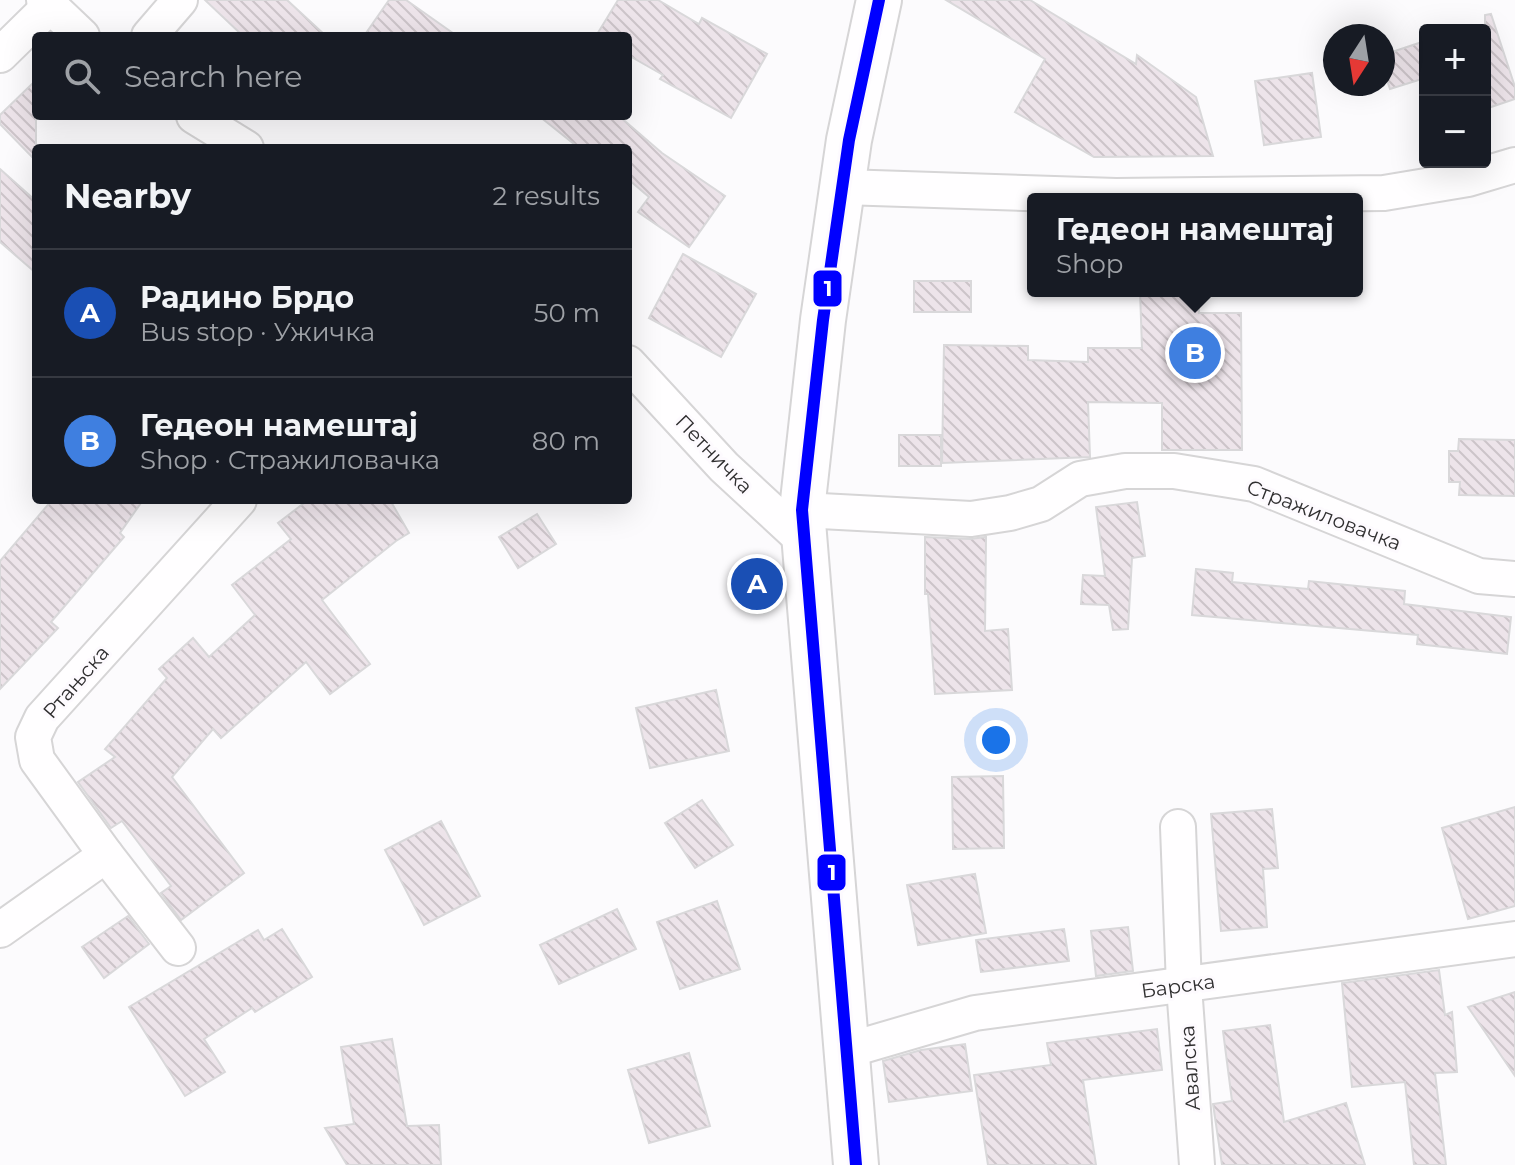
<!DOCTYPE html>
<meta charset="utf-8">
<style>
:root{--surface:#171b24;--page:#242831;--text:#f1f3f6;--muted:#9ea1a6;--line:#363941;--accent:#8c9099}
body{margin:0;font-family:Montserrat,sans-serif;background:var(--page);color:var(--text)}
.controls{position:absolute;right:24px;top:24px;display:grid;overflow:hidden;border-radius:8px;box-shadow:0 8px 32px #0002}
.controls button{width:72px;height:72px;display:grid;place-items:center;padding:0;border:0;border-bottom:2px solid var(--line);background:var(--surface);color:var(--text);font:40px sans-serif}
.compass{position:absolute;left:1323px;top:24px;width:72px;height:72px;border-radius:50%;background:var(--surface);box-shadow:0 8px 32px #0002;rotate:192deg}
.you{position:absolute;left:996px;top:740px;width:28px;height:28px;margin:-20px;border:6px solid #fff;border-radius:50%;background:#1a73e8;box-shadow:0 0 0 12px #1a73e833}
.badge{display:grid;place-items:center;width:52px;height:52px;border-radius:50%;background:var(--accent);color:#fff;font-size:26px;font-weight:700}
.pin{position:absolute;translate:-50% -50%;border:4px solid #fff;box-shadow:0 2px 8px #0006}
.popup{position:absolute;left:1027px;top:193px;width:336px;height:104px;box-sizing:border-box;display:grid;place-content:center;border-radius:8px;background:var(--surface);filter:drop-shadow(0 2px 6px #0005);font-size:26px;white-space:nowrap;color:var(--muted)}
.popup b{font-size:30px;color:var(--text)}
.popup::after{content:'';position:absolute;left:50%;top:100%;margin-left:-16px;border:16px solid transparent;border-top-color:var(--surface)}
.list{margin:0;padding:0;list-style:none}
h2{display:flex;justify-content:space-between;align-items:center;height:104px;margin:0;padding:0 32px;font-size:34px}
h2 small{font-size:26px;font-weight:400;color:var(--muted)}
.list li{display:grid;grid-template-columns:52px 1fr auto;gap:24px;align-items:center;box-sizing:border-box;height:128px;padding:0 32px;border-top:2px solid var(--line)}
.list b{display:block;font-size:30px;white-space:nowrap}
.list p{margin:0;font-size:26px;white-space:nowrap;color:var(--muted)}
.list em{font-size:26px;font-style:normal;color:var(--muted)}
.icon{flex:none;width:44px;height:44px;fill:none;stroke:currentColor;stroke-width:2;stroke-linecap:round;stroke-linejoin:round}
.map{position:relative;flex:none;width:1515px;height:1165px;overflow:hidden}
.search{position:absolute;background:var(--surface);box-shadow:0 8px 32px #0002;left:32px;top:32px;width:600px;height:88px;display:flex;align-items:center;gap:20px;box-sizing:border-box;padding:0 28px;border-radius:8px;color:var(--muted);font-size:30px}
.panel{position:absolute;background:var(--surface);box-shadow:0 8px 32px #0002;left:32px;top:144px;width:600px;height:360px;border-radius:8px}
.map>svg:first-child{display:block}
.building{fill:url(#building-back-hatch);stroke:#d9d8da;stroke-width:2}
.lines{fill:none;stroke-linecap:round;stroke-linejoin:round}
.street-casing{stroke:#d6d5d6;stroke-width:38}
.secondary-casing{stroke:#d6d5d6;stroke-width:48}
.street{stroke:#fffeff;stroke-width:34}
.secondary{stroke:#fffeff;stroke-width:44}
.bus-1-casing{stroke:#fdfafe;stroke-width:18}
.bus-1{stroke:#00f;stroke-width:12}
.labels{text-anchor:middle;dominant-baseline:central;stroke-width:6;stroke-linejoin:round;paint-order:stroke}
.street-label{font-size:20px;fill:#2f2e2f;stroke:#fdfafe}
.line-badge{stroke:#fdfafe;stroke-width:3}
.badge-label{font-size:22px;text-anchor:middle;font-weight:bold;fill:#fff}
</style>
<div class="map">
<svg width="1515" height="1165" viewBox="0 0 1515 1165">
<defs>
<pattern id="building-back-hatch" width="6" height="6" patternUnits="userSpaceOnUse" patternTransform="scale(2)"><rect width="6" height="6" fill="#ede4ea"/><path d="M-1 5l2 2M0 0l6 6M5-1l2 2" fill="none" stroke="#ccc4c9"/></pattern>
</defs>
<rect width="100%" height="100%" fill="#fcfbfd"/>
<g class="building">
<polygon points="205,0 287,0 326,36 243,36"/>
<polygon points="389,0 406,0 457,36 364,36"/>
<polygon points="618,0 658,0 699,24 702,18 767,54 731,118 660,79 663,75 628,55 628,36 596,36"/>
<polygon points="946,0 1030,0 1136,64 1137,55 1196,97 1213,156 1094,157 1015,112 1045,59"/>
<polygon points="1491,14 1515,87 1515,99 1485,109 1485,15"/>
<polygon points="1425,41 1425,78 1390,89 1383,68 1383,55"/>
<polygon points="1312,73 1321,137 1264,145 1255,81"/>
<polygon points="36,80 36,161 0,124 0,115"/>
<polygon points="539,116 619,116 662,153 725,196 689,247 638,212 649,197 628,179 628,148 579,148"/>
<polygon points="0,169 36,201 36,273 0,242"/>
<polygon points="683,254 756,294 721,357 649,318"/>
<rect x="914" y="281" width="57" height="31"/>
<polygon points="1140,291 1198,291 1199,313 1241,313 1242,450 1162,450 1162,403 1088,402 1090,457 942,463 944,345 1028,346 1028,360 1088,362 1088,348 1142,348"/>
<rect x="899" y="435" width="42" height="31"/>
<polygon points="1459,439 1515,440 1515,496 1459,495 1460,482 1449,482 1449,451 1458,451"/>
<polygon points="52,500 143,500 120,533 124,537 51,622 58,628 0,689 0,561"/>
<polygon points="308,500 390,500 409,533 396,541 322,600 370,664 330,694 306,662 221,738 213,729 172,777 244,873 181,920 161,893 171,886 122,821 111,828 78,782 115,757 105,749 167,678 159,669 193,638 209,657 255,615 232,585 291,539 278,523"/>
<polygon points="1137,502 1145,556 1132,558 1128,629 1113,630 1109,605 1081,604 1083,575 1105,576 1096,507"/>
<polygon points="537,514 556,544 518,568 499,537"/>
<polygon points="925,537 970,539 986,537 985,631 1008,629 1012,690 935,694 928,594 925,594"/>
<polygon points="1196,569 1233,573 1232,582 1308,589 1309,581 1405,591 1404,604 1511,617 1507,654 1417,644 1418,635 1192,615"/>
<polygon points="716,690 729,751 650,768 636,708"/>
<polygon points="1003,776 1004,848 953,849 952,777"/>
<polygon points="702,800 733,845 695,868 665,823"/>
<polygon points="1515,807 1515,906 1468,919 1442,828"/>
<polygon points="1272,809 1278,868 1263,869 1267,927 1221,931 1211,814"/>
<polygon points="441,821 480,896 424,925 385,850"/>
<polygon points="975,874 986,933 918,945 907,885"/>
<polygon points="717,901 740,969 680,989 657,922"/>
<polygon points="617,909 636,949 559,984 540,945"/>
<polygon points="128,916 149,944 104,978 82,947"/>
<polygon points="1128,927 1133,971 1096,976 1091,931"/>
<polygon points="282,929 312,977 255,1012 252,1008 204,1039 225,1072 185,1096 129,1007 258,930 264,940"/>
<polygon points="1064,929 1069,961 981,972 976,940"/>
<polygon points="1439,970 1445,1015 1452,1012 1457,1072 1435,1073 1446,1165 1414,1165 1405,1082 1352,1087 1342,983"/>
<polygon points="1515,992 1515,1076 1468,1007"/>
<polygon points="1270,1025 1284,1122 1346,1103 1365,1165 1222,1165 1213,1104 1232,1101 1223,1031"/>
<polygon points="1157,1029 1162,1070 1083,1080 1096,1165 988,1165 974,1075 1051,1065 1047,1043"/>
<polygon points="392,1039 407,1126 439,1125 441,1165 347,1165 325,1128 354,1124 341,1047"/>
<polygon points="965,1044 972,1091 889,1102 883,1061 921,1050"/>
<polygon points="689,1053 710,1126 649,1143 628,1070"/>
</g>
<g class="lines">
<g class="street-casing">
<g id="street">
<polyline points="44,0 82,36"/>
<polyline points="149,36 180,0"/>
<polyline points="0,55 50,6"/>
<polyline points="194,116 246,148"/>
<polyline points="843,187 1116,196 1384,193 1468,179 1515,165"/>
<polyline points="628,363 724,467 803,540"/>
<polyline points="802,510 971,519 1010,513 1041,504 1080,479 1125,471 1174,471 1254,484 1479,576 1515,579"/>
<polyline points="1178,827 1184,986 1197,1165"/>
<polyline points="106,855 178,948"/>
<polyline points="0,930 106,855 37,760 33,737 42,718 239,500"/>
<polyline points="845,1051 975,1013 1515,939"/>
</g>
</g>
<g class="secondary-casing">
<polyline id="secondary" points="856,1165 802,510 823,320 849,140 879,0"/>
</g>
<use href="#street" class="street"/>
<use href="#secondary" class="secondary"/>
<g class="bus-1-casing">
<polyline id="bus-1" points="856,1165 802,510 823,320 849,140 879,0"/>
</g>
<use href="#bus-1" class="bus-1"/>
</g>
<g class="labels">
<g class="street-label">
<text transform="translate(714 454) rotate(46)">Петничка</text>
<text transform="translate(1324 515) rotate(21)">Стражиловачка</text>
<text transform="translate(76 682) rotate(-49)">Ртањска</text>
<text transform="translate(1178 986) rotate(-8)">Барска</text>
<text transform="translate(1190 1068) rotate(-94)">Авалска</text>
</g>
</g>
<g class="line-badge">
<rect x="812" y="269" width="31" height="39" rx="8" fill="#00f"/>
<rect x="816" y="853" width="31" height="39" rx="8" fill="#00f"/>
</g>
<g class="badge-label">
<text x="828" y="296">1</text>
<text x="832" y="880">1</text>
</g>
</svg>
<div class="controls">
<button>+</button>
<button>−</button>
</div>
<svg class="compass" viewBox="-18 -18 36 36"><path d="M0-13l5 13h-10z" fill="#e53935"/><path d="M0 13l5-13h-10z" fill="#9ea1a6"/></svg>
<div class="you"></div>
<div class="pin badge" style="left:757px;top:584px;background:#1a4fb4">A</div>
<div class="pin badge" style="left:1195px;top:353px;background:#3f7fe0">B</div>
<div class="popup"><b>Гедеон намештај</b>Shop</div>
<div class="search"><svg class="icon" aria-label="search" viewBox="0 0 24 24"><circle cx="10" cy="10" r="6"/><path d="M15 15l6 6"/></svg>Search here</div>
<section class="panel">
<h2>Nearby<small>2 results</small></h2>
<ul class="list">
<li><span class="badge" style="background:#1a4fb4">A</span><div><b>Радино Брдо</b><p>Bus stop · Ужичка</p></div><em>50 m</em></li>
<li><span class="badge" style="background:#3f7fe0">B</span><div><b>Гедеон намештај</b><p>Shop · Стражиловачка</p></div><em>80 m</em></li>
</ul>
</section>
</div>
